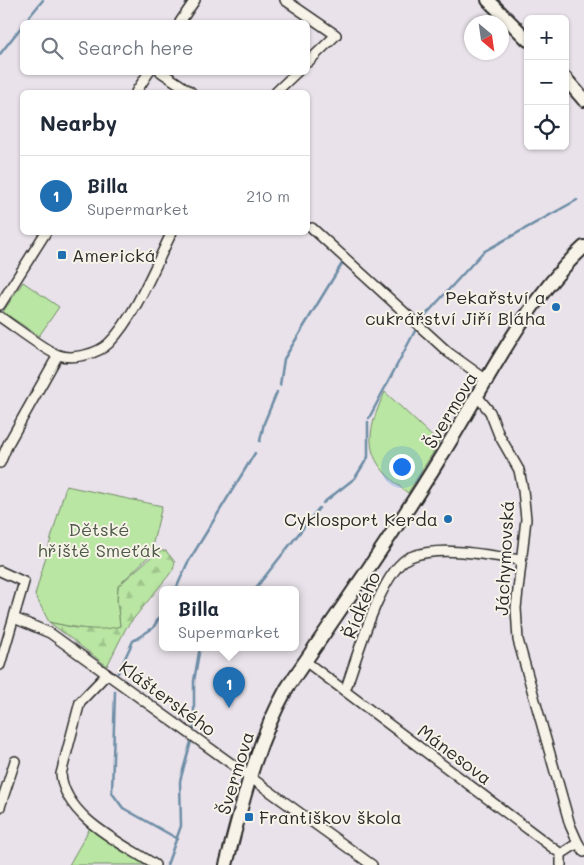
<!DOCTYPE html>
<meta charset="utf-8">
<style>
:root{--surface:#fff;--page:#f2f2f3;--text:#1f2937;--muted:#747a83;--line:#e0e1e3;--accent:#1f6fb2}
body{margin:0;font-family:Mali,sans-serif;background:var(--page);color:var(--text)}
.controls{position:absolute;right:15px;top:15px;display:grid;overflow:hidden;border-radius:8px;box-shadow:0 1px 4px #0004}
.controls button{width:45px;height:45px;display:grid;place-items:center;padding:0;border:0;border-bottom:1px solid var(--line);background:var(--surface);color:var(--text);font:25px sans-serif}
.compass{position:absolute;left:464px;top:15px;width:45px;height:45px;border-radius:50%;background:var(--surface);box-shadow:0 1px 4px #0004;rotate:151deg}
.you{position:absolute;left:401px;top:466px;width:18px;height:18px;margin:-12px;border:4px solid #fff;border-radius:50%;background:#1a73e8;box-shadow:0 0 0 8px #1a73e833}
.badge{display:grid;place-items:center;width:32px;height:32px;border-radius:50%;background:var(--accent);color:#fff;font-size:16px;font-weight:700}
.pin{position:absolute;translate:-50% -41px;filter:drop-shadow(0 1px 2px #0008)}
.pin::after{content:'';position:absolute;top:26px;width:18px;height:15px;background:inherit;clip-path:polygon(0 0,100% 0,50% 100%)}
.popup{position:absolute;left:159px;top:586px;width:140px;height:65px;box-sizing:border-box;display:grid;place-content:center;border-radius:8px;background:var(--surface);filter:drop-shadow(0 1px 4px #0005);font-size:16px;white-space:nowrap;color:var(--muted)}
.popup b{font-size:19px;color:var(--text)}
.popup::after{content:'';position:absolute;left:50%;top:100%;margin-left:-10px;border:10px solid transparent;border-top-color:var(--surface)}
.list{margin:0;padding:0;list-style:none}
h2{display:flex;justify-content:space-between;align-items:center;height:65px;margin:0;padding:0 20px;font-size:21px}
h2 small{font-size:16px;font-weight:400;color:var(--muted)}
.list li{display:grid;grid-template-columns:32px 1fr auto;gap:15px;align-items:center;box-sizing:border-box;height:80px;padding:0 20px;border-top:1px solid var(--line)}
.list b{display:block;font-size:19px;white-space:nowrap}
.list p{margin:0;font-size:16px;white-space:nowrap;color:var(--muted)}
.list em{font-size:16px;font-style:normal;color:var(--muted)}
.icon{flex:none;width:28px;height:28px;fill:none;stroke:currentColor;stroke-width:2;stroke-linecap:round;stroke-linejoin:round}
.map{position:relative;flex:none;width:584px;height:865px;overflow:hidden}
.search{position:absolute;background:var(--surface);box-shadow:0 1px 4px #0004;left:20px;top:20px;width:290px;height:55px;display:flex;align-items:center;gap:12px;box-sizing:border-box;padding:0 18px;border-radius:8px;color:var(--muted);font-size:19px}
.panel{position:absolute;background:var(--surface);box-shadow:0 1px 4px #0004;left:20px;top:90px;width:290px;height:145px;border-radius:8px}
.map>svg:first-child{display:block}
.forest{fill:url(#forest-firs);stroke:#728867}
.green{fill:#b9e6a3;stroke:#728867}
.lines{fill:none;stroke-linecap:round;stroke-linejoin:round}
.stream{stroke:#6d8da6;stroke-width:2.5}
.street-casing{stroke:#2b2b2b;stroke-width:12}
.secondary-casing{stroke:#2b2b2b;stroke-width:16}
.street{stroke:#f7f3e8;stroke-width:9}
.secondary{stroke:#f7f3e8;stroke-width:12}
.poi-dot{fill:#1f6fb2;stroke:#f7f3e8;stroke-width:2}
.labels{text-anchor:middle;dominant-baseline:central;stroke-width:4;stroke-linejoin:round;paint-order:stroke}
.poi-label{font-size:18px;fill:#2b2b2b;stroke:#f7f3e8;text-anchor:start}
.street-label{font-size:18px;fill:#2b2b2b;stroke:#f7f3e8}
.park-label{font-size:18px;fill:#4e5a49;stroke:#f7f3e8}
</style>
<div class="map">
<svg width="584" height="865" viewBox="0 0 584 865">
<defs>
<pattern id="forest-firs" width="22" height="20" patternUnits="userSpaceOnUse" patternTransform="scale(1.25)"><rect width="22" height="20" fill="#b9e6a3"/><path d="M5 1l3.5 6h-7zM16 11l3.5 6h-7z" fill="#9fc58c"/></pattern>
</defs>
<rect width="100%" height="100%" fill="#e9e2ea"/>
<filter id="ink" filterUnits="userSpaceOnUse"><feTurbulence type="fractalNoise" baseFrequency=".02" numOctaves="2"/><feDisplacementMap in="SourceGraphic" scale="10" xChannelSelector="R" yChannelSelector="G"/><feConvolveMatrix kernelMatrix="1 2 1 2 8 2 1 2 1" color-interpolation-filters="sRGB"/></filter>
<g filter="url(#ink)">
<polygon class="forest" points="158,551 166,551 175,562 173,570 126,628 107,666 49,622 76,628 120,626 117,600 118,586"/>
<g class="green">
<polygon points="23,282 59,307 39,336 3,312"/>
<path d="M 385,392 L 439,443 L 408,493 C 364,461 363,439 385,392 Z"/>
<path d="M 66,486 L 162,506 L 150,555 L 118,586 L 117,600 L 120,626 C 97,633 72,627 49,622 L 35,595 Z"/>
<polygon points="91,826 149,865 69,865"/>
</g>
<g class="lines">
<g class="stream">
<polyline points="25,22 43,0"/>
<polyline points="0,54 22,26"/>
<polyline points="422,319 483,252 577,200"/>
<polyline points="280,385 284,359 343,262"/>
<polyline points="369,418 416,329"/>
<polyline points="260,441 264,423 277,392"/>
<polyline points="323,503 355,478 368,457 368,422"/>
<polyline points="176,589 187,564 255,453"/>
<polyline points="255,589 319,508"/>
<polyline points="118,673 133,641 153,628 163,611"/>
<polyline points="115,691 112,793 123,808 178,839"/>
<polyline points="167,865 181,826 180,781 194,731 194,681 200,647"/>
</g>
<g class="street-casing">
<g id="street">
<polyline points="285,0 336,35 308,62"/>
<polyline points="180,22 195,0"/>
<polyline points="161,72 191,92"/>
<polyline points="136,92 149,72"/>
<polyline points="276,92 297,72"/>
<polyline points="312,228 449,353 488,381"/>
<polyline points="0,305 46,232"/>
<path d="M 0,317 C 14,326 44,350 58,355 C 73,360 98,354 109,343 C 135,317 155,266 172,232"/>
<polyline points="478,397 490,412 499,435 519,470 523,490 526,519 516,608 518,640 570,825 578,843"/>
<polyline points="0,463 8,444 58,355"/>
<polyline points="0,571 24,582 0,665"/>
<polyline points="14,618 50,633 372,865"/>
<polyline points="305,661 561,854"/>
<path d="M 107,674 L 80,702 L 61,774 C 65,818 122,843 155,865"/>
<path d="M 345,691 C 356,661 381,569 410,557 C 441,545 488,555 520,560"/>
<polyline points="0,807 15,761"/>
<polyline points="561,854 578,843 584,852"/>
<polyline points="561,865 561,854"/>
</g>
</g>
<g class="secondary-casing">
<g id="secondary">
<polyline points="488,0 528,40"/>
<polyline points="565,78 584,100"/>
<path d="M 226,865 C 242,804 256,743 287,688 C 339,611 392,537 440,458 C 484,388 523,303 584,247"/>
</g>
</g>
<use href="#street" class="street"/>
<use href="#secondary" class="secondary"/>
</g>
</g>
<g class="poi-dot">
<rect x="57" y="250" width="10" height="10" rx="2.5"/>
<circle cx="556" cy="307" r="5"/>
<circle cx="448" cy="519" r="5"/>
<rect x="244" y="812" width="10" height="10" rx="2.5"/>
</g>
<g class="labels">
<g class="poi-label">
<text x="72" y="255">Americká</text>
<text x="546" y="297" text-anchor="end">Pekařství a<tspan x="546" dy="21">cukrářství Jiří Bláha</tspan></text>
<text x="438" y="519" text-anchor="end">Cyklosport Kerda</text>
<text x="259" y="817">Františkov škola</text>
</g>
<g class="street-label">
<text transform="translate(450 410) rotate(-59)">Švermova</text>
<text transform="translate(504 558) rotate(-87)">Jáchymovská</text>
<text transform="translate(361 605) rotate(-68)">Řídkého</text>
<text transform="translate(168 698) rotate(36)">Klášterského</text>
<text transform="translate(455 754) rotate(37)">Mánesova</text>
<text transform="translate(235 773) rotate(-73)">Švermova</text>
</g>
<g class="park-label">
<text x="99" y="529">Dětské<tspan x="99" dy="21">hřiště Smeťák</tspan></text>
</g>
</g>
</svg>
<div class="controls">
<button>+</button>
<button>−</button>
<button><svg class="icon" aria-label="locate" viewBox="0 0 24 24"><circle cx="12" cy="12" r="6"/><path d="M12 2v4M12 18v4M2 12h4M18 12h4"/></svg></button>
</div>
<svg class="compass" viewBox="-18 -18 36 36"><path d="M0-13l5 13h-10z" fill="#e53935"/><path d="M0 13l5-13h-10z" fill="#747a83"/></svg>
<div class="you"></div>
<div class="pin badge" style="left:229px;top:708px">1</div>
<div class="popup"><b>Billa</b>Supermarket</div>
<div class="search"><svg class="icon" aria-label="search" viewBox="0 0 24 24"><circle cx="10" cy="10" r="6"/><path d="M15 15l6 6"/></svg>Search here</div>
<section class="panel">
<h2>Nearby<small></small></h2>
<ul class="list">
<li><span class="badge">1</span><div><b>Billa</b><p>Supermarket</p></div><em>210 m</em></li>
</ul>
</section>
</div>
